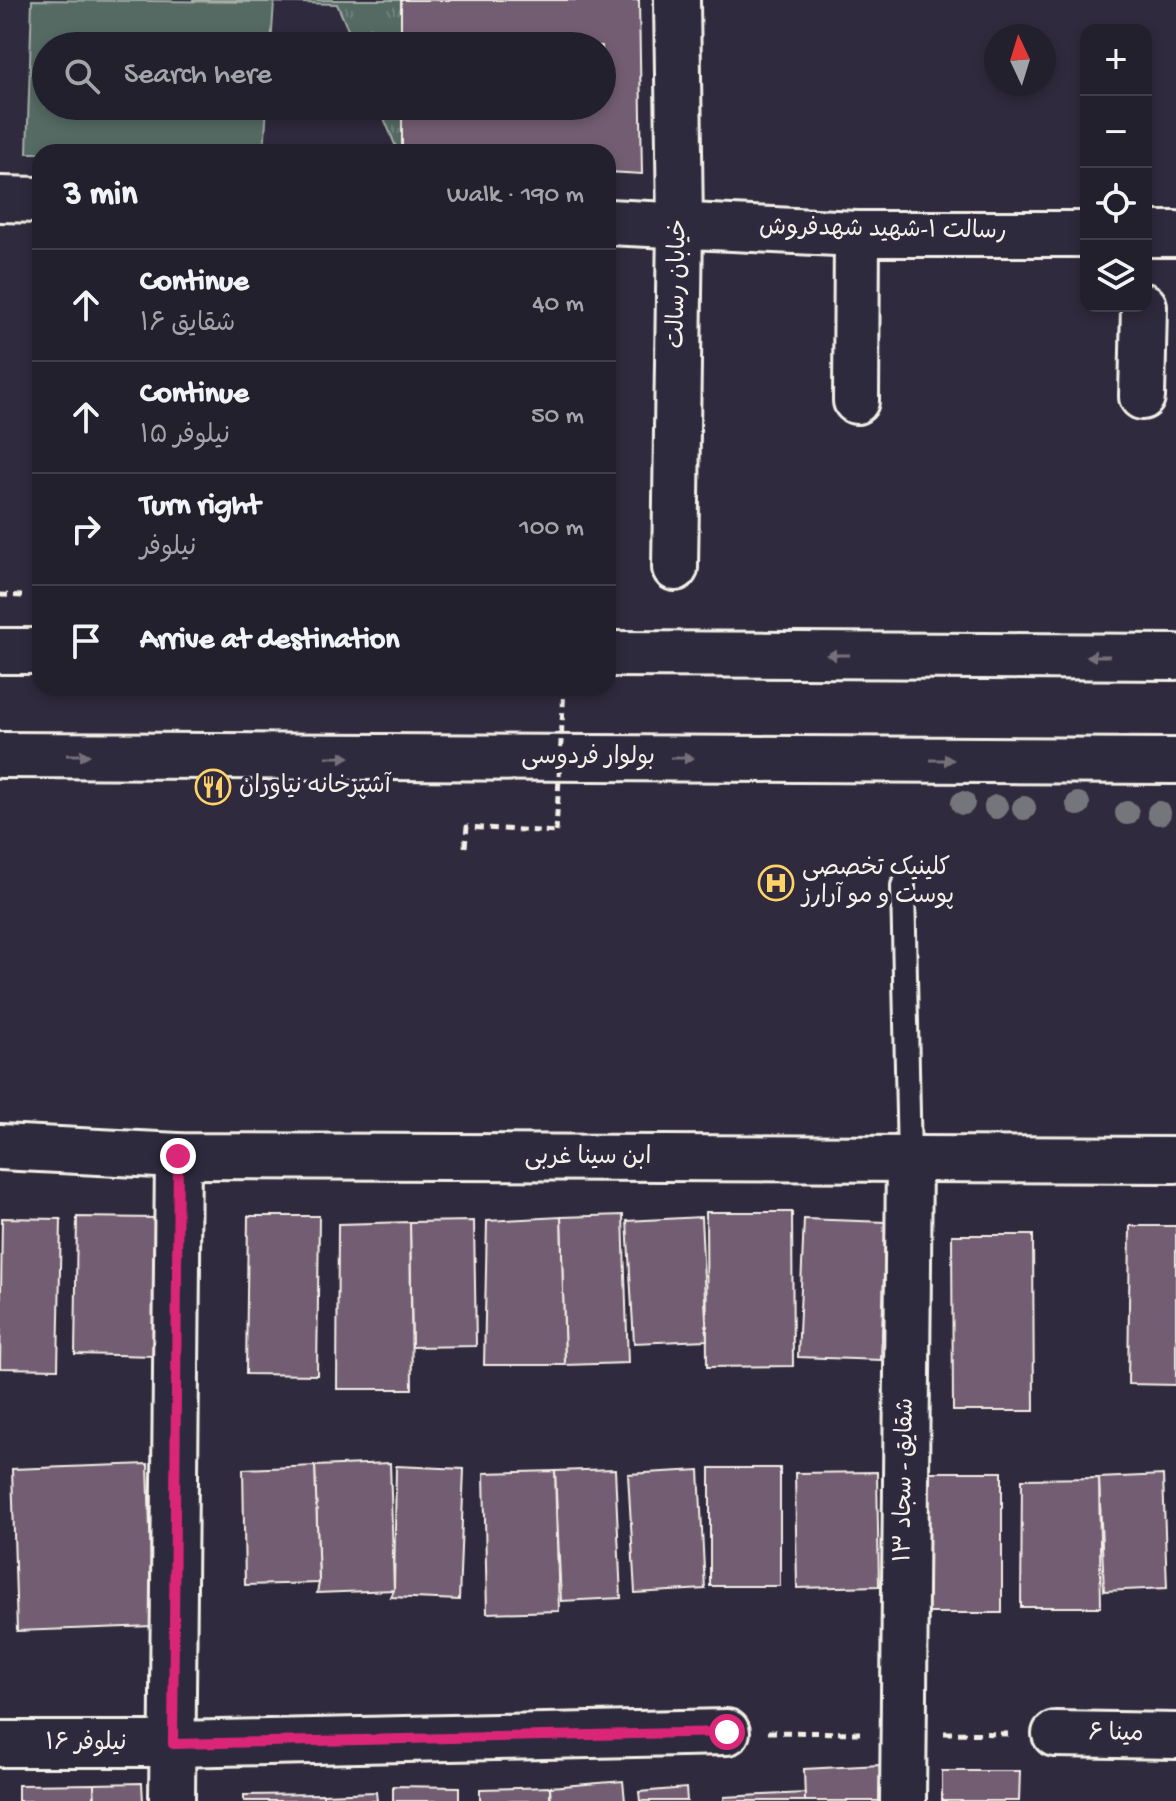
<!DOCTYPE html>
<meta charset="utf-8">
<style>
:root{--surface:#23202e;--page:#2b2836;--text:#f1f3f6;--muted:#a3a3aa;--line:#403e4a}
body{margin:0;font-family:"Gochi Hand","Playpen Sans Arabic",sans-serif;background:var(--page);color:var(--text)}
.controls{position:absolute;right:24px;top:24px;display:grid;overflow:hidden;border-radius:16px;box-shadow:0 4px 12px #0003}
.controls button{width:72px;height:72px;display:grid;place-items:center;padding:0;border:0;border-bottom:2px solid var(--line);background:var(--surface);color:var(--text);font:40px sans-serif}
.compass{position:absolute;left:984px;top:24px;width:72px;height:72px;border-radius:50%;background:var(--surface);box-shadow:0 4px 12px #0003;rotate:356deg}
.stop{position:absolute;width:24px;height:24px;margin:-18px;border:6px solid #db2777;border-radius:50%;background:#fff}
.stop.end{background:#db2777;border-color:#fff;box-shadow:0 2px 8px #0008}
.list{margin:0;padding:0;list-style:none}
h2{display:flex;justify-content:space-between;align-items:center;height:104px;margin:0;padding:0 32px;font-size:34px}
h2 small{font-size:26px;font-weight:400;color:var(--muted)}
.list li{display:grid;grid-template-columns:52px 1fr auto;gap:24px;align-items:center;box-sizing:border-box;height:112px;padding:0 32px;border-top:2px solid var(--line)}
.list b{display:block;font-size:30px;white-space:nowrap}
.list p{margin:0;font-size:26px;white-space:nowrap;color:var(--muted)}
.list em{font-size:26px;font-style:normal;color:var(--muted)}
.icon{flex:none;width:44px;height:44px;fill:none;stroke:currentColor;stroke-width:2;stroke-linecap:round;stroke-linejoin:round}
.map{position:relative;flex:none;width:1176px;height:1801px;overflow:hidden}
.search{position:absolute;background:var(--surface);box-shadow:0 4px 12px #0003;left:32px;top:32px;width:584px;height:88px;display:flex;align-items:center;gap:20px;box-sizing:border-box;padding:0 28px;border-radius:44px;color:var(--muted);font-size:30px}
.panel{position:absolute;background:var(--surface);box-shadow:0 4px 12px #0003;left:32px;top:144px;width:584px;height:552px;border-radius:24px}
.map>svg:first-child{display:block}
.grass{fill:#556a64;stroke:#a4aea6;stroke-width:2}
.park{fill:url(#park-tufts);stroke:#a4aea6;stroke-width:2}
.building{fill:#735d72;stroke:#f4f1e8;stroke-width:2}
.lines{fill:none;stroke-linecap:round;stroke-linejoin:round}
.service-casing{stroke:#f4f1e8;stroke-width:28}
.minor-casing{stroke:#f4f1e8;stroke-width:50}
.tertiary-casing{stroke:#f4f1e8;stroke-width:50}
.primary-casing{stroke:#f4f1e8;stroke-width:50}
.path{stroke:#f4f1e8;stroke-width:5;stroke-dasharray:8 6;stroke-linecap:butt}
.service{stroke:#2f2a3d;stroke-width:22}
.minor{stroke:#2f2a3d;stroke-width:44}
.tertiary{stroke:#2f2a3d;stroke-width:44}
.primary{stroke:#2f2a3d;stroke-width:44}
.path-bridge{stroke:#f4f1e8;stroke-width:5;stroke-dasharray:8 6;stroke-linecap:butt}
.tree{fill:#74767b}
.oneway{fill:#747079}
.route{stroke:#db2777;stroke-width:10}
.labels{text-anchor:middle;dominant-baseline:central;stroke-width:8;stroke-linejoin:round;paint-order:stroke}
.street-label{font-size:24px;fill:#f4f1e8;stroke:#2f2a3d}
.poi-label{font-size:24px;fill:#f4f1e8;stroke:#2f2a3d;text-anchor:start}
</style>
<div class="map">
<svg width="1176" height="1801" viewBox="0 0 1176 1801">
<defs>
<pattern id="park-tufts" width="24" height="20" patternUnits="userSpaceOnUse" patternTransform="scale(2)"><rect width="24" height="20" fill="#556a64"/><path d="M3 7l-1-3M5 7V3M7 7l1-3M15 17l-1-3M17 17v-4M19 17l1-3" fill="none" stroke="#6e807a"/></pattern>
</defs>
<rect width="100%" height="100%" fill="#2f2a3d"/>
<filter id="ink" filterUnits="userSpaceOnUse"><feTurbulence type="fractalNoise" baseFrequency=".0125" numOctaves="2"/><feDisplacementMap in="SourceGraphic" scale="16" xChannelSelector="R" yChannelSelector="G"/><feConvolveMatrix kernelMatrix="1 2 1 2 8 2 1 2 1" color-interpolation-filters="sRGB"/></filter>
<g filter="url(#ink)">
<polygon class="grass" points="32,0 274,2 271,46 46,46 46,106 267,106 264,152 27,153"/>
<g class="park">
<polygon points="192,0 401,0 401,46 355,46 337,4"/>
<polygon points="379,106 402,106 402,152 398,152"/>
</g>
<g class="building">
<polygon points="401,0 639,0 642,174 608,172 608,152 402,152 402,106 602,106 602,46 401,46"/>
<polygon points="706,1212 792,1212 793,1366 707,1367"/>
<polygon points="623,1215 628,1363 565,1365 561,1217"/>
<polygon points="248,1216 319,1216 317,1375 246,1374"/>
<polygon points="77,1217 157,1218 155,1356 75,1354"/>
<polygon points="561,1217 565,1365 484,1365 487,1221"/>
<polygon points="701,1217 707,1340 634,1343 627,1221"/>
<polygon points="2,1218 61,1219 58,1369 0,1368"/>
<polygon points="804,1219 886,1222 881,1360 798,1357"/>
<polygon points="474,1221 476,1346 412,1347 410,1222"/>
<polygon points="410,1222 412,1389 337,1389 338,1224"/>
<polygon points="1130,1226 1176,1226 1176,1385 1128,1384"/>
<polygon points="952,1235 1033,1235 1034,1411 953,1411"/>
<polygon points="390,1463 394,1590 317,1593 319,1583 315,1466"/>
<polygon points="148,1464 153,1626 17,1631 12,1469"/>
<polygon points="315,1466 319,1583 245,1585 243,1469"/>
<polygon points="396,1466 464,1469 459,1600 391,1597 394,1590"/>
<rect x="710" y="1468" width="70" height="118"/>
<polygon points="615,1469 621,1598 561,1601 555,1471"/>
<polygon points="699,1470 705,1589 635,1593 628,1474"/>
<polygon points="555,1471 559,1611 487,1613 484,1473"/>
<polygon points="877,1472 879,1586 797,1588 795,1473"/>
<rect x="925" y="1472" width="77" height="141"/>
<polygon points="1163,1475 1167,1588 1104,1591 1099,1478"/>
<polygon points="1099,1478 1101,1607 1021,1607 1022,1479"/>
<polygon points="880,1765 881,1801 805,1801 804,1769"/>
<polygon points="942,1771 1020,1771 1019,1801 942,1801"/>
<polygon points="623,1781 625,1801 551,1801 550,1787"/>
<polygon points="142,1783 143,1801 95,1801 94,1784"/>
<polygon points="94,1784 94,1801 18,1801 18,1785"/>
<polygon points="393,1786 459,1787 459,1801 393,1801"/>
<polygon points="550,1787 550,1801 480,1801 480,1789"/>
<polygon points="686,1788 687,1801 640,1801 639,1792"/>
<polygon points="376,1792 377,1801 323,1801 323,1794"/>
<polygon points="805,1793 805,1801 724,1801 724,1797"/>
<polygon points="323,1794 323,1801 244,1801 244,1795"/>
</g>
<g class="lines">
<g class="service-casing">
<polyline id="service" points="903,886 909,1159"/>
</g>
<g class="minor-casing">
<g id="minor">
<polyline points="0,199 40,200"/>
<polyline points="608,222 857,234 1086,234"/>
<polyline points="1146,234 1176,234"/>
<polyline points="1142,397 1144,306"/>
<polyline points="856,401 857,234"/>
<polyline points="0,1147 178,1156 1176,1160"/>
<polyline points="1055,1734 1176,1736"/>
<polyline points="0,1744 173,1744 727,1732"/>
<polyline points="172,1801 178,1156"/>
<polyline points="903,1801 909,1159"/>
</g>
</g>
<g class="tertiary-casing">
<polyline id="tertiary" points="675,568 680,225 677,0"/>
</g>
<g class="primary-casing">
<g id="primary">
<polyline points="0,651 40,651"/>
<polyline points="608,654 1176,657"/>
<polyline points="0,755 1176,761"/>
</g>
</g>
<g class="path">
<polyline points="0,595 23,596"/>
<polyline points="465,847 467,827 556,832"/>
<polyline points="768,1732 862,1733"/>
<polyline points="944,1733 1014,1734"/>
</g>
<use href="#service" class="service"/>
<use href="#minor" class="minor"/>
<use href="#tertiary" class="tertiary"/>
<use href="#primary" class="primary"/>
<polyline class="path-bridge" points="556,832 564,688"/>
</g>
<g class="tree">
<circle cx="963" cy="803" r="12"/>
<circle cx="1078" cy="804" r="12"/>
<circle cx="996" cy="807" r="12"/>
<circle cx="1024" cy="808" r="12"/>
<circle cx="1127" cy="813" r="12"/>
<circle cx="1159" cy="813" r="12"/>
</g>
<defs><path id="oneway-solid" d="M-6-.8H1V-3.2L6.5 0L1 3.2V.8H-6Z" transform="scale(2)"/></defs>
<g class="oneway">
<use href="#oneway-solid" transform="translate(838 655) rotate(-180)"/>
<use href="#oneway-solid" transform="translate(1098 656) rotate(-180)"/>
<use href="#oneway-solid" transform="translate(78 755)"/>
<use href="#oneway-solid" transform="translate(338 757)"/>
<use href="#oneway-solid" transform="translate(682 758)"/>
<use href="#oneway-solid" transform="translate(942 760)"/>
</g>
</g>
<g class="lines" filter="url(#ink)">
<polyline class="route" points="178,1156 173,1744 727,1732"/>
</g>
<defs>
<g id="restaurant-ring" transform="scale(1.8)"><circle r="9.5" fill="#2f2a3d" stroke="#ffd166" stroke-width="1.5"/><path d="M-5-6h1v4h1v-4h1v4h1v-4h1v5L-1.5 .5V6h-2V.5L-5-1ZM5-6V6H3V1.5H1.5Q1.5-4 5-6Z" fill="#ffd166"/></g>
<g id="hospital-ring" transform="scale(1.8)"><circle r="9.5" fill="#2f2a3d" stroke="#ffd166" stroke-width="1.5"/><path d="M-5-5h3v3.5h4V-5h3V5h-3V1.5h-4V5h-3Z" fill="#ffd166"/></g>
</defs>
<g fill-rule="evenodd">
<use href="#restaurant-ring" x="213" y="787"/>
<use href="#hospital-ring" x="776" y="883"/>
</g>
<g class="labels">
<g class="street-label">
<text transform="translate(883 231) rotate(1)">رسالت ۱-شهید شهدفروش</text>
<text transform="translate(679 284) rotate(-89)">خیابان رسالت</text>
<text x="588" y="758">بولوار فردوسی</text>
<text x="588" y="1158">ابن سینا غربی</text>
<text transform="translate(906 1480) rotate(-89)">شقایق - سجاد ۱۳</text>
<text transform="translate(1116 1735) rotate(1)">مینا ۶</text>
<text x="86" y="1744">نیلوفر ۱۶</text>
</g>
<g class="poi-label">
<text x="239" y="787">آشپزخانه نیاوران</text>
<text x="802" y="869">کلینیک تخصصی<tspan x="802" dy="28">پوست و مو آرارز</tspan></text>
</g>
</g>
</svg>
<div class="controls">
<button>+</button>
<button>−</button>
<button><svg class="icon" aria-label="locate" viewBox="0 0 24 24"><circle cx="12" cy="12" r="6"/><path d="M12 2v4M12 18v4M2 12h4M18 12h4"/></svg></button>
<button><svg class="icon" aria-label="layers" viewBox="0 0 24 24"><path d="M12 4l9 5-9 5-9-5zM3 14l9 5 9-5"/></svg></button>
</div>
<svg class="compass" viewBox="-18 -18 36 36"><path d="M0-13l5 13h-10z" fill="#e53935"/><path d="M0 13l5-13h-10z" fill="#a3a3aa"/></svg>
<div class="stop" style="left:727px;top:1732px"></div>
<div class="stop end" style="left:178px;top:1156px"></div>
<div class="search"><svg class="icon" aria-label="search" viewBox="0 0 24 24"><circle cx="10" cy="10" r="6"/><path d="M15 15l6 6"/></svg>Search here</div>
<section class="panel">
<h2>3 min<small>Walk · 190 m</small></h2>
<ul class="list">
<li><svg class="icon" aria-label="ahead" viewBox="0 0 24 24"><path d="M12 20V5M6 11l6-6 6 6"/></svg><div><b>Continue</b><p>شقایق ۱۶</p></div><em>40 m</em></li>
<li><svg class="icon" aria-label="ahead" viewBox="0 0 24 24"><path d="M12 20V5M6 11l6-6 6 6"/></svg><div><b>Continue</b><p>نیلوفر ۱۵</p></div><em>50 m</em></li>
<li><svg class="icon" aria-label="right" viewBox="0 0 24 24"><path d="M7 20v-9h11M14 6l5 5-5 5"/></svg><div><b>Turn right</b><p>نیلوفر</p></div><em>100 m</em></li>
<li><svg class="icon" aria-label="arrive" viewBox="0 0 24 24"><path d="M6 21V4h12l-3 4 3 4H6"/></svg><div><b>Arrive at destination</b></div></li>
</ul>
</section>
</div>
